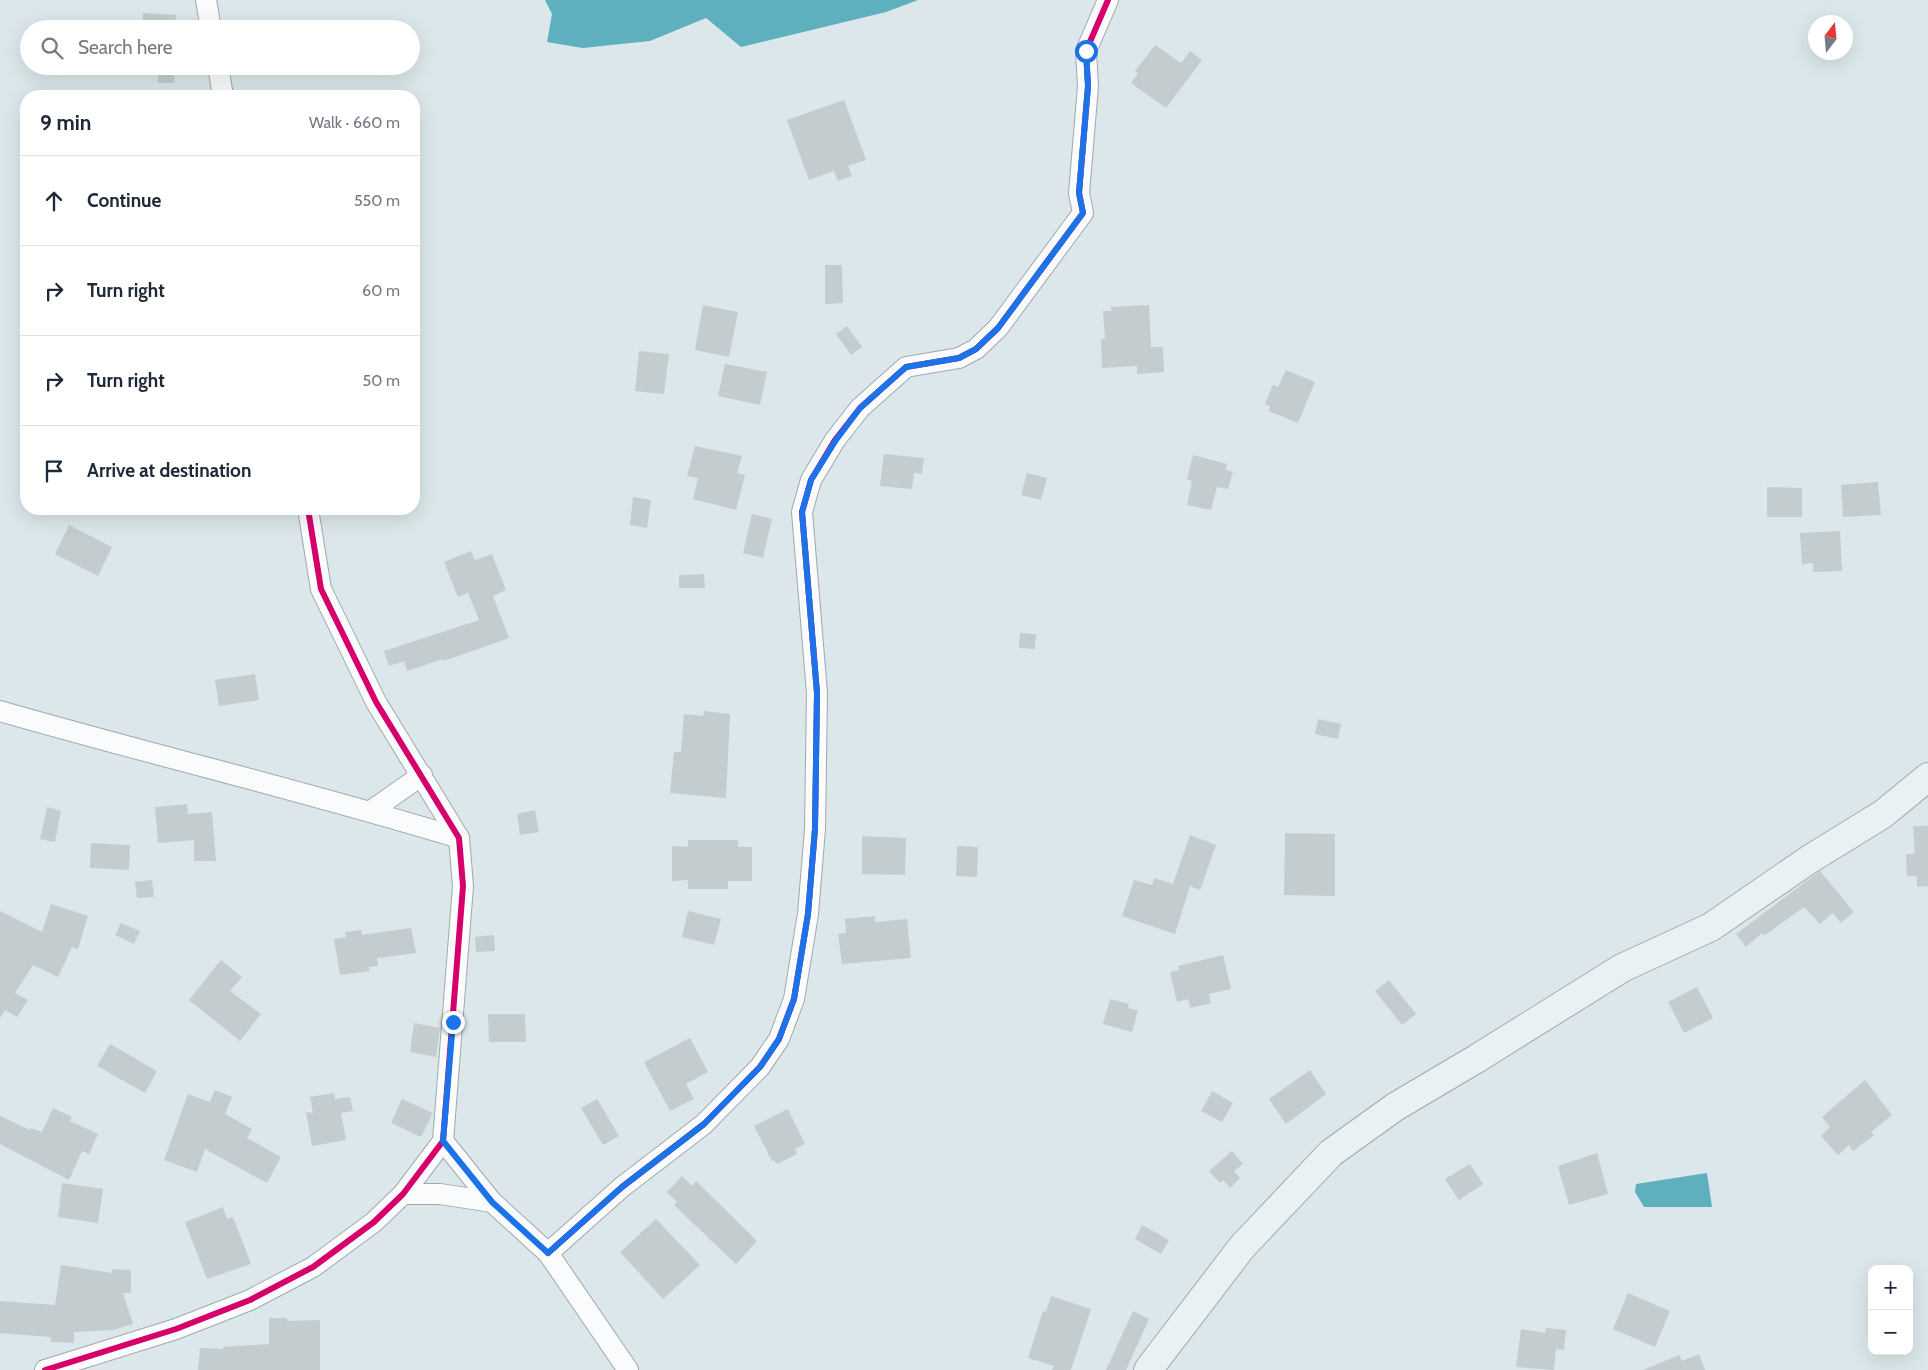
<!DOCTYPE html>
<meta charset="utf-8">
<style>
:root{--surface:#fff;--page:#f2f2f3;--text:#1f2937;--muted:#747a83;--line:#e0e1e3}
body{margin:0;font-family:Cabin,sans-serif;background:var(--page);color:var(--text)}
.controls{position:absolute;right:15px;bottom:15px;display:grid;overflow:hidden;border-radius:10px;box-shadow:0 5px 20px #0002}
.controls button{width:45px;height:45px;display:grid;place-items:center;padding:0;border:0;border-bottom:1px solid var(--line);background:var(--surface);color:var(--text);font:25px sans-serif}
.compass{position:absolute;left:1808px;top:15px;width:45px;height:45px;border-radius:50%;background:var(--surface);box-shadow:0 5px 20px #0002;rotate:16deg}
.stop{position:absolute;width:15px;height:15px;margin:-11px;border:4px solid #1a73e8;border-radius:50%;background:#fff}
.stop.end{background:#1a73e8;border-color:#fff;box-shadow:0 1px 5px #0008}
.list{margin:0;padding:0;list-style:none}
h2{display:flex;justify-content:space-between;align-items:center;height:65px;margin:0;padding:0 20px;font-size:21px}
h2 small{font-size:16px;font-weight:400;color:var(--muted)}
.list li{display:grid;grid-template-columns:32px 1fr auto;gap:15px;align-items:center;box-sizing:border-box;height:90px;padding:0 20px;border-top:1px solid var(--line)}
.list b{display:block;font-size:19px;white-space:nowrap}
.list em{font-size:16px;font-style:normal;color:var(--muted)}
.icon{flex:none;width:28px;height:28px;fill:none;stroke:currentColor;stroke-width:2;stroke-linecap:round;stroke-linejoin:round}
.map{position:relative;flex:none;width:1928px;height:1370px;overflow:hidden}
.search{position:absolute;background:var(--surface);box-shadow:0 5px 20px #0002;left:20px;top:20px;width:400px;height:55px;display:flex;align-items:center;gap:12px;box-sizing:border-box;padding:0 18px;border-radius:28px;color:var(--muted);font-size:19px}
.panel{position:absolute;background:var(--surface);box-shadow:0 5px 20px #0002;left:20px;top:90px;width:400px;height:425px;border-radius:20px}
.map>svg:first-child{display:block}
.water{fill:#5fb0bf}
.building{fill:#c3cdcf}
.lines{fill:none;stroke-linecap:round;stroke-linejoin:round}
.street-casing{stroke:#a0a9ab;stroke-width:22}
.secondary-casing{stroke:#a0a9ab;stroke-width:30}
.street{stroke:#fafbfc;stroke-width:20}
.secondary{stroke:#eaf1f2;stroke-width:28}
.cycleway-casing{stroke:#fff;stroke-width:9}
.cycleway{stroke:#d6006c;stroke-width:6}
.route{stroke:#1a73e8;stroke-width:6}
</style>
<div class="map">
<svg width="1928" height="1370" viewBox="0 0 1928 1370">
<rect width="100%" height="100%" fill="#dbe7ea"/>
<g class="water">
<polygon points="545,0 918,0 886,12 741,47 706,18 650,41 583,48 547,42 552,14"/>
<polygon points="1707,1173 1712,1207 1644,1207 1635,1192 1636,1184"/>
</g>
<g class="building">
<polygon points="143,13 176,15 175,29 142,29"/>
<polygon points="1155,45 1181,63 1190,51 1202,60 1166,108 1131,83 1138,73 1135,71"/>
<rect x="158" y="68" width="16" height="15"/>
<polygon points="844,100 866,160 848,166 852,176 838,181 834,171 809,180 787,120"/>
<polygon points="825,265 842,265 843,303 825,304"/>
<polygon points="703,305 738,312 729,357 695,350"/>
<polygon points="1149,305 1151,347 1163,347 1164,372 1137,374 1137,366 1102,368 1101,339 1105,339 1103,311 1111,311 1111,307"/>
<polygon points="847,326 862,347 851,355 836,334"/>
<polygon points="639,351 669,354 664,394 635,391"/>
<polygon points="725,364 767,372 760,405 718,396"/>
<polygon points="1286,370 1315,382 1298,423 1269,411 1270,406 1265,404 1273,385 1278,387"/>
<polygon points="695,446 742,456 737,473 745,475 736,510 693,499 698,478 687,476"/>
<polygon points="884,454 924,458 922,474 914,473 912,489 880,486"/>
<polygon points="1193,455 1227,464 1226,470 1233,472 1228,489 1217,487 1211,510 1187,505 1192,481 1187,479"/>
<polygon points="1027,473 1047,478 1041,500 1021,495"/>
<polygon points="1878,482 1881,515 1843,517 1841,485"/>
<polygon points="1767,487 1802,488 1802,517 1767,517"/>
<polygon points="633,497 651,500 647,528 630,525"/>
<polygon points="752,514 772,519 763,558 743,553"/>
<polygon points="69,525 112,547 98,576 55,554"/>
<polygon points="1840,531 1842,571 1813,572 1813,563 1802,564 1800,533"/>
<polygon points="471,551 475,560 492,554 506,590 493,596 509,638 444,661 443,659 407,671 404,661 389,666 384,651 479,620 468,593 458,597 444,562"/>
<polygon points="704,574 705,588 679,588 679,575"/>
<polygon points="1020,633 1036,634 1035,649 1019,648"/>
<polygon points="255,674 259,700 219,706 215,680"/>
<polygon points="704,711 730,714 726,798 670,793 674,752 681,752 684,714 703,716"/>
<polygon points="1318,719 1341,724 1338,739 1315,734"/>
<polygon points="187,804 188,814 212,812 216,861 194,861 194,840 158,843 155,807"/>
<polygon points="47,807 61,811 55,842 40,839"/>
<polygon points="535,810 539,832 520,835 517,814"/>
<polygon points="1913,826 1928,826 1928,886 1917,887 1917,876 1907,876 1906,854 1915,854"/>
<polygon points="1285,833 1335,834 1335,896 1284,895"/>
<polygon points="1190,835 1216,845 1200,890 1190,886 1175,934 1122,916 1134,880 1152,885 1154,878 1173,884"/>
<polygon points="862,836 906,838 905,875 862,874"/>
<polygon points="688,840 738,840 738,847 752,847 752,881 728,881 728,889 688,889 688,880 672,881 672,846 688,847"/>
<polygon points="91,843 130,845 129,870 90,868"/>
<polygon points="957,846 978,847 977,877 956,876"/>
<polygon points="1820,871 1854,912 1841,923 1833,913 1820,924 1804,907 1764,936 1762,933 1746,947 1736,934"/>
<polygon points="152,880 154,897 137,898 135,882"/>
<polygon points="51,904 88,916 78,949 72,947 58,977 33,965 15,993 28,1000 17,1017 5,1010 0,1018 0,911 42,932"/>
<polygon points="688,911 721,919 714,945 682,937"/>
<polygon points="875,916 875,922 907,919 911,958 842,964 838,934 846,933 845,919"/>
<polygon points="121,923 140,931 134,944 115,935"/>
<polygon points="411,928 416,953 377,958 378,966 369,967 370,971 340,975 334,939 346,937 345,932 361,930 362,935"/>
<polygon points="494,935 495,951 476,952 475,937"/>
<polygon points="1223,955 1231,989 1209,994 1211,1003 1190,1008 1188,999 1177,1002 1170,972 1179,970 1178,966"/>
<polygon points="221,960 242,977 230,991 261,1014 240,1041 189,1000"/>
<polygon points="1389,980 1416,1014 1402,1025 1375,991"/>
<polygon points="1697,987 1713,1018 1684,1033 1668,1002"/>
<polygon points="1110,999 1129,1004 1128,1008 1138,1010 1132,1032 1103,1024"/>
<polygon points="488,1014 525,1014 526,1042 489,1042"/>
<polygon points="414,1023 440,1028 436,1057 410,1052"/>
<polygon points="690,1038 708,1072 686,1084 694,1099 670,1111 644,1062"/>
<polygon points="110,1044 157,1071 145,1093 97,1066"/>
<polygon points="1310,1070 1326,1094 1286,1124 1269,1099"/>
<polygon points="1865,1080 1892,1115 1871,1132 1874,1135 1853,1151 1849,1145 1838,1155 1821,1136 1830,1127 1822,1117"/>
<polygon points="215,1090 232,1097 225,1114 252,1129 247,1138 281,1157 267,1183 205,1149 197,1172 164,1160 188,1094 210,1102"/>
<polygon points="1212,1091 1233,1103 1222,1122 1201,1111"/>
<polygon points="334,1093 335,1099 350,1097 353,1111 341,1113 346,1140 312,1146 306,1112 313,1113 310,1097"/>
<polygon points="402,1099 433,1113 421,1137 391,1123"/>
<polygon points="597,1099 619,1136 603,1145 581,1108"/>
<polygon points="53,1108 72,1117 70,1121 98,1134 89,1154 82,1151 69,1180 0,1144 0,1116 30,1130 31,1128 42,1132"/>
<polygon points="788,1109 805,1144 795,1149 797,1154 777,1164 774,1160 772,1161 754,1126"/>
<polygon points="1232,1151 1243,1164 1234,1171 1240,1178 1230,1188 1223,1180 1220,1183 1209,1171"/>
<polygon points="1597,1153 1608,1194 1569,1205 1558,1166"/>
<polygon points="1470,1164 1483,1184 1459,1200 1445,1179"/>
<polygon points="682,1176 692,1186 696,1181 757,1241 736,1264 674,1205 677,1202 667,1192"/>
<polygon points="62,1183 103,1189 98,1223 58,1217"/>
<polygon points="223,1207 227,1219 233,1217 251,1264 207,1279 185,1222"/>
<polygon points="656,1219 700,1265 663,1299 620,1252"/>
<polygon points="1142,1225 1169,1240 1161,1254 1135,1239"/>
<polygon points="61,1265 112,1273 112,1269 131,1270 131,1293 123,1293 133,1324 113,1330 74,1332 74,1343 51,1342 51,1337 0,1333 0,1301 55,1305"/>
<polygon points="1628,1293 1670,1311 1655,1347 1613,1329"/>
<polygon points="1051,1296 1091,1309 1071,1370 1052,1370 1054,1366 1028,1358 1043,1311 1046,1312"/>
<polygon points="1133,1311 1149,1319 1126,1370 1106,1370"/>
<polygon points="269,1318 287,1318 287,1321 320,1320 320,1370 198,1370 200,1348 223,1349 223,1347 269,1344"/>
<polygon points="1546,1328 1566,1330 1564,1350 1556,1349 1554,1370 1516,1367 1521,1329 1545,1333"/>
<polygon points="1699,1354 1705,1370 1643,1370 1679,1355 1682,1361"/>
</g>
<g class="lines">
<g class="street-casing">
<g id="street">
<polyline points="206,0 211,29"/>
<polyline points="218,66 223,96"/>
<path d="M 0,711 C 153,755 308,792 459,838"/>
<polyline points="371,811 422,775"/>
<polyline points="443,1141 492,1202 548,1253 628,1370"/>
<polyline points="403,1194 440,1194 492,1202"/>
<polyline points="548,1253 622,1187 704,1124 760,1067 779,1039 794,999 808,914 815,829 817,693 802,512 811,480 835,440 860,408 906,367 959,358 976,349 998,328 1083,213 1079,193 1088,86 1086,51 1108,0"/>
<polyline points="45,1370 176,1329 250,1300 313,1267 374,1222 403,1194 443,1141 463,886 459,838 376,702 321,589 308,509"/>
</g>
</g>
<g class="secondary-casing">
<polyline id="secondary" points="1148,1370 1242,1247 1331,1153 1395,1107 1476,1059 1622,968 1711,927 1810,859 1883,814 1928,777"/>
</g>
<use href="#street" class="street"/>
<use href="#secondary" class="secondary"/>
<g class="cycleway-casing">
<g id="cycleway">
<polyline points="548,1253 622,1187 704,1124 760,1067 779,1039 794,999 808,914 815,829 817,693 802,512 811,480 835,440 860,408 906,367 959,358 976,349 998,328 1083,213 1079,193 1088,86 1086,51 1108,0"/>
<polyline points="45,1370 176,1329 250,1300 313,1267 374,1222 403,1194 443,1141 463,886 459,838 376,702 321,589 308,509"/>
</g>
</g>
<use href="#cycleway" class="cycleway"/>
</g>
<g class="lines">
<polyline class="route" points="453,1022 443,1141 492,1202 548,1253 622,1187 704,1124 760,1067 779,1039 794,999 808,914 815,829 817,693 802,512 811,480 836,440 860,408 906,367 959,358 976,349 998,328 1083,213 1079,193 1088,86 1086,51"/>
</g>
</svg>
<div class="controls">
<button>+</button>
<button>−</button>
</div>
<svg class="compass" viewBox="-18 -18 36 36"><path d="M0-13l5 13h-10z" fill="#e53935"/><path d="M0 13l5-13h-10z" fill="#747a83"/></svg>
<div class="stop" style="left:1086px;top:51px"></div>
<div class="stop end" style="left:453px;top:1022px"></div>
<div class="search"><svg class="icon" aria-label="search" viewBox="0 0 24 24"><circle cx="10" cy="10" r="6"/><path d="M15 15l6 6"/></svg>Search here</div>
<section class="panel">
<h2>9 min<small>Walk · 660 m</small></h2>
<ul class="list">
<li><svg class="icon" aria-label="ahead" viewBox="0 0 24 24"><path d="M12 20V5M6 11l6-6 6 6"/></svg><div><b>Continue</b></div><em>550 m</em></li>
<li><svg class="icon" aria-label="right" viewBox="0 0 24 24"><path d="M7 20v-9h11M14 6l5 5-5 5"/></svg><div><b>Turn right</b></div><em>60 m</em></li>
<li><svg class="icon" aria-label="right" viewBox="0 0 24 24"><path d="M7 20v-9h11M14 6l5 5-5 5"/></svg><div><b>Turn right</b></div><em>50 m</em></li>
<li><svg class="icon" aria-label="arrive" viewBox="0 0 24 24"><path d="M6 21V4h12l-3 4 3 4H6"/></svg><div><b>Arrive at destination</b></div></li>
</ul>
</section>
</div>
